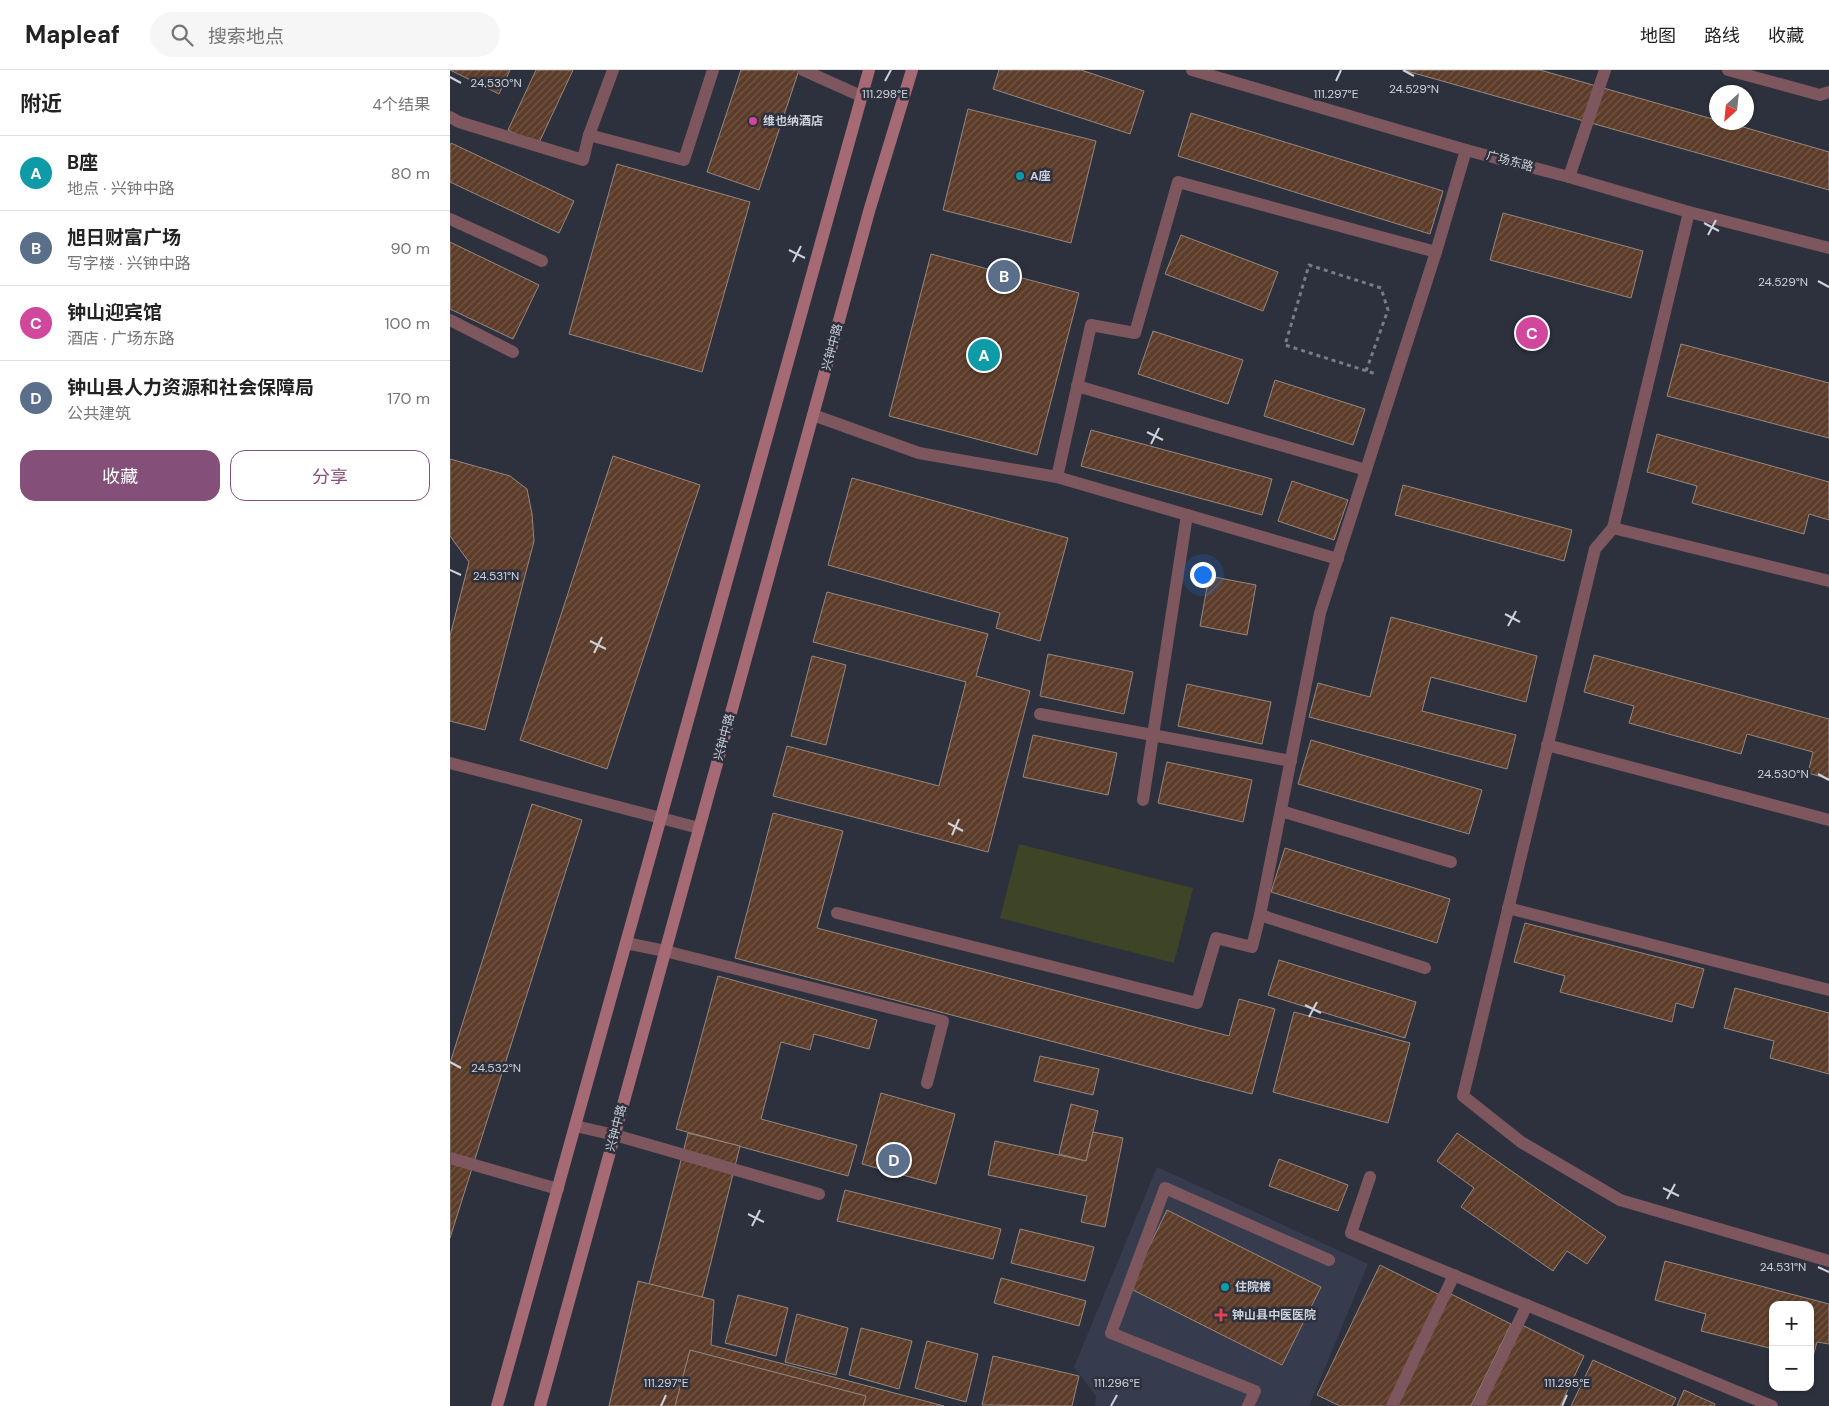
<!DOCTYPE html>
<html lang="zh">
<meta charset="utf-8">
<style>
:root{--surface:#fff;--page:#f6f6f6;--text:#222;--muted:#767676;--line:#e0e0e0;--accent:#844f79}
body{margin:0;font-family:"DM Sans","Noto Sans SC",sans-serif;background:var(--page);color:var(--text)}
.controls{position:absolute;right:15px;bottom:15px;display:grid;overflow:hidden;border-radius:10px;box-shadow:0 1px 4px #0004}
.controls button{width:45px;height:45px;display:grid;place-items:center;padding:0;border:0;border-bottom:1px solid var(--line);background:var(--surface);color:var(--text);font:25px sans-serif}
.compass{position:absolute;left:1259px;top:15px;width:45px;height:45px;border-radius:50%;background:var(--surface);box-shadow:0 1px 4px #0004;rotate:207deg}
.you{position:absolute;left:752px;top:504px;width:18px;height:18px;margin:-12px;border:4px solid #fff;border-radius:50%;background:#1a73e8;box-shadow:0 0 0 8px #1a73e833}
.badge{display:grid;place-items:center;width:32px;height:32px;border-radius:50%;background:var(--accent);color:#fff;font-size:16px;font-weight:700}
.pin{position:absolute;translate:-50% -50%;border:2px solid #fff;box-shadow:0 1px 5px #0006}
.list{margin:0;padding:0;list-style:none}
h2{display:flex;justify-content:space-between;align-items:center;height:65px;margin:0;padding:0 20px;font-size:21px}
h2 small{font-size:16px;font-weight:400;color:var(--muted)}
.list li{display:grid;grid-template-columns:32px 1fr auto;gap:15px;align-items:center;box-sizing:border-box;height:75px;padding:0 20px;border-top:1px solid var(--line)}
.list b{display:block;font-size:19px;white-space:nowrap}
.list p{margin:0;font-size:16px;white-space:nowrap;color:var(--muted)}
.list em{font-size:16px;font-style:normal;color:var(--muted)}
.actions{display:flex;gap:10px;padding:15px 20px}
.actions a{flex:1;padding:11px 0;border:1px solid var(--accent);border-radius:15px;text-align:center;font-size:18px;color:var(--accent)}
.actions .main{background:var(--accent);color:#fff}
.icon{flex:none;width:28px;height:28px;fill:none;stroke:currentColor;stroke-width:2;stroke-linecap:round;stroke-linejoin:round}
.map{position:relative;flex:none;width:1379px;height:1336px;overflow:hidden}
header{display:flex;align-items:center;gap:30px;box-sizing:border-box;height:70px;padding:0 25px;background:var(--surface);border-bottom:1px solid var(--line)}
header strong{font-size:24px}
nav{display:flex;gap:28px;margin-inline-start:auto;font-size:18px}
.search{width:350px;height:45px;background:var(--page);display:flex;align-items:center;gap:12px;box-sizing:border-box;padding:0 18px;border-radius:28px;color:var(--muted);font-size:19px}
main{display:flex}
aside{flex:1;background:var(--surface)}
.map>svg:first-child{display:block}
.built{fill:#363b4e}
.green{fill:#3d4526}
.building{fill:url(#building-hatch);stroke:#96877e}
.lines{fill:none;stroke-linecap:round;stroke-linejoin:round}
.path{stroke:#787c87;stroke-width:3;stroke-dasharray:4 4;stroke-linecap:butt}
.service{stroke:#7d575d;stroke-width:12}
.tertiary{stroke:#7d575d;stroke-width:12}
.secondary{stroke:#a66a75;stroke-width:12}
.ticks{fill:none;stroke:#cfd2da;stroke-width:2}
.hotel-dot{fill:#d1479c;stroke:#2d313e;stroke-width:2}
.culture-dot{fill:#0f9aa8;stroke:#2d313e;stroke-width:2}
.health-dot{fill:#e0444e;stroke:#2d313e;stroke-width:2}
.labels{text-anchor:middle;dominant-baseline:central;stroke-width:5;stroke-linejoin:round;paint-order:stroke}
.poi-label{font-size:12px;font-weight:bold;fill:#cfd2da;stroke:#2d313e;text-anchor:start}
.street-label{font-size:12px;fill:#cfd2da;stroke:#2d313e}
.ticks-label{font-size:12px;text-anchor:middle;fill:#cfd2da;stroke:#2d313e;stroke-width:5;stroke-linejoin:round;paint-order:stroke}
</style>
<header>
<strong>Mapleaf</strong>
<div class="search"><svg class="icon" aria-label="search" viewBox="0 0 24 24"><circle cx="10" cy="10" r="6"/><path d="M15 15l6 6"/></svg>搜索地点</div>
<nav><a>地图</a><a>路线</a><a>收藏</a></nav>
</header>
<main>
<aside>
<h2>附近<small>4个结果</small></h2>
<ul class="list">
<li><span class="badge" style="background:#0f9aa8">A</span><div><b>B座</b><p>地点 · 兴钟中路</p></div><em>80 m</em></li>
<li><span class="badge" style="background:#5c6f8a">B</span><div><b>旭日财富广场</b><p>写字楼 · 兴钟中路</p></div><em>90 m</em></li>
<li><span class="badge" style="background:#d1479c">C</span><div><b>钟山迎宾馆</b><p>酒店 · 广场东路</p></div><em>100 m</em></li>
<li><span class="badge" style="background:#5c6f8a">D</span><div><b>钟山县人力资源和社会保障局</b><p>公共建筑</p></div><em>170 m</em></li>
</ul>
<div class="actions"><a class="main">收藏</a><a>分享</a></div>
</aside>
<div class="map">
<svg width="1379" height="1336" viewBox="0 0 1379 1336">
<defs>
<pattern id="building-hatch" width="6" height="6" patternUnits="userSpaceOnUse" patternTransform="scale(1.25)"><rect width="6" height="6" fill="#5c3c29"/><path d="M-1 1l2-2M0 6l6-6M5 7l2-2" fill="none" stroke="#725747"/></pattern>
</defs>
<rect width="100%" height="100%" fill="#2d313e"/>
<polygon class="built" points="707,1097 918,1194 859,1336 645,1336 646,1326 624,1297"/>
<polygon class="green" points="569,774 743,818 724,893 550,848"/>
<g class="building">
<polygon points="0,0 60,0 49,24"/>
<polygon points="86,0 123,0 88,75 58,60"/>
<polygon points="291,0 349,0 309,120 257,102"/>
<polygon points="549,0 631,0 694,21 680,64 543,19"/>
<polygon points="953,0 1090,0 1266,50 1266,52 1276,52 1379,82 1379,120"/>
<polygon points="518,39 646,71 621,173 493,140"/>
<polygon points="741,43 993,121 980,164 728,86"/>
<polygon points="1,73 124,131 109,163 0,112 0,76"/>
<polygon points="167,94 300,132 252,302 119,264"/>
<polygon points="1053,143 1193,181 1181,228 1040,190"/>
<polygon points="731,165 828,202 813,241 715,204"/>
<polygon points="0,172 89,215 63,269 0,239"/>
<polygon points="481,184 629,223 587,385 439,346"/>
<polygon points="703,261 793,290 778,334 688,304"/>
<polygon points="1231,274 1379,313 1379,368 1217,326"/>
<polygon points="825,310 915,339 903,375 814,346"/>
<polygon points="641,360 822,409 812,445 631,396"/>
<polygon points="1207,364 1379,412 1379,450 1359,444 1354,464 1242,433 1247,416 1197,402"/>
<polygon points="163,386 250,415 157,699 70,670"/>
<polygon points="0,389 60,406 77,419 82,444 84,471 35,660 0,651 0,566 19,492 0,466"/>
<polygon points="402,408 618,468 590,571 546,558 550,543 378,495"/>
<polygon points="842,411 898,430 884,470 828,451"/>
<polygon points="953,415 1122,460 1114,491 945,445"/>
<polygon points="759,506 806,515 797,565 750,556"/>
<polygon points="377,522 538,564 526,606 580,621 538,782 323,726 337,676 489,716 516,612 363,572"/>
<polygon points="941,547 1087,586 1076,632 981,607 972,641 1066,665 1057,699 859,647 868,613 920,627"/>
<polygon points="598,584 683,602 674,644 590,626"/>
<polygon points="1144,585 1379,649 1379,709 1358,703 1363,682 1297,664 1291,684 1179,653 1184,636 1134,622"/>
<polygon points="362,586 396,595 376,675 341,666"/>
<polygon points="737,614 821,632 812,674 728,656"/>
<polygon points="583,665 667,683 658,725 573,707"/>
<polygon points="861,670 1032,720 1019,764 848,714"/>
<polygon points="717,692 802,710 793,752 708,733"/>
<polygon points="82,734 132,750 0,1168 0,993"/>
<polygon points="323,743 393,761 367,858 779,966 789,929 825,939 802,1024 285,888"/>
<polygon points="835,778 1000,829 987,873 821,822"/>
<polygon points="1075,853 1254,899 1243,938 1226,933 1222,952 1110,922 1115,906 1064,892"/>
<polygon points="829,890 966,932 955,968 818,925"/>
<polygon points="268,906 427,950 419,979 364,964 360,980 331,972 311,1049 407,1075 398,1106 226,1059"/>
<polygon points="1285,918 1379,943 1379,1004 1320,988 1324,971 1274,958"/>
<polygon points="844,942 960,973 938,1053 823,1022"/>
<polygon points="590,986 649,999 643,1025 584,1011"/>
<polygon points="431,1023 505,1044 486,1114 412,1094"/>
<polygon points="621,1034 648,1041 636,1091 609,1084"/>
<polygon points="643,1062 673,1068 655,1157 631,1152 637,1126 538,1105 545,1071 636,1091"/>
<polygon points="238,1063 290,1076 252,1228 199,1214"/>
<polygon points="1007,1063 1156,1167 1137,1194 1117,1181 1103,1201 1011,1137 1024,1118 987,1091"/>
<polygon points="829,1089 898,1115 888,1141 819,1116"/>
<polygon points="395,1120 551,1159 543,1189 387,1151"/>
<polygon points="717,1140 871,1217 832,1295 679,1218"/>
<polygon points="570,1159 644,1177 635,1211 561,1193"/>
<polygon points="1215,1191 1379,1234 1379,1274 1367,1272 1362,1290 1360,1289 1360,1235 1323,1235 1323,1279 1251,1261 1256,1244 1205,1230"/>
<polygon points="930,1195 992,1226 938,1336 890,1336 867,1325"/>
<polygon points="551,1208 636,1231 629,1256 544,1233"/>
<polygon points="188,1211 264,1230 261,1275 494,1336 159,1336"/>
<polygon points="999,1223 1061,1254 1021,1336 945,1336"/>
<polygon points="288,1225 338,1238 326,1286 275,1273"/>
<polygon points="347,1244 398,1258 386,1305 335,1292"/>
<polygon points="1072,1255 1134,1286 1110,1336 1033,1336"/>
<polygon points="411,1258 462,1271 449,1319 399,1305"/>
<polygon points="477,1271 528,1284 516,1332 465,1318"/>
<polygon points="240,1280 416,1326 413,1336 225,1336"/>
<polygon points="543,1286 629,1306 622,1336 532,1335"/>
<polygon points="1143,1290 1226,1328 1222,1336 1121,1336"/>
<polygon points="1234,1320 1265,1334 1264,1336 1227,1336"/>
</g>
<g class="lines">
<polyline class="path" points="916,301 938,240 931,218 859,195 835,275 926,304"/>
<g class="service">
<polyline points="163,0 139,65 234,90 263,0"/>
<polyline points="353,0 411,26"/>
<polyline points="1278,0 1370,25 1379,22"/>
<polyline points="0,47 9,52 133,90 139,65"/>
<polyline points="1119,107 1155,0"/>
<polyline points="0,149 92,191"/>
<polyline points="0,250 63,282"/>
<polyline points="627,316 916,400"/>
<polyline points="363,345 469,383 607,407 888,489"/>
<polyline points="607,407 641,255 685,263 728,112 986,182"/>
<polyline points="1163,458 1239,142"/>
<polyline points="1379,511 1163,458 1145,479 1013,1026 1071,1072 1170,1130 1379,1191"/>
<polyline points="590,644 841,691"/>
<polyline points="1097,675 1379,750"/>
<polyline points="0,693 249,758"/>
<polyline points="693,730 737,445"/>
<polyline points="831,741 1001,792"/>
<polyline points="1058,838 1379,920"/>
<polyline points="387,843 747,933 766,868 802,877 810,845 870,543 986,182 1016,80"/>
<polyline points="810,845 975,898"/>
<polyline points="176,873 215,881 493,951 477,1013"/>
<polyline points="125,1056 165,1065 369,1124"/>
<polyline points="0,1088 108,1119"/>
<polyline points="920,1107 901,1163 1322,1336"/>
<polyline points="798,1336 805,1321 661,1263 715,1118 879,1190"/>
<polyline points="942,1336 1004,1205"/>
<polyline points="1028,1336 1077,1235"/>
</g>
<polyline class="tertiary" points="742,0 1016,80 1119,107 1239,142 1379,178"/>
<g class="secondary">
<polyline points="47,1336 419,0"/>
<polyline points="90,1336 420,138 462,0"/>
</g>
</g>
<path class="ticks" d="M 953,0 L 964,6M 0,7 L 11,13M 435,11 L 441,0M 886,11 L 891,0M 1254,153 L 1269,161M 1258,165 L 1266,150M 339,180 L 355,188M 343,192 L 351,176M 1368,211 L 1379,217M 697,362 L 713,370M 701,374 L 709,358M 0,500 L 11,505M 1055,544 L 1070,552M 1058,556 L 1066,541M 140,571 L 156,579M 144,583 L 152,567M 1368,704 L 1379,710M 498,753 L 513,761M 502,765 L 509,749M 855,935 L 871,943M 859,947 L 867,932M 0,992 L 11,998M 1213,1118 L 1229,1126M 1217,1129 L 1225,1114M 298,1144 L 314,1152M 302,1156 L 310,1140M 1368,1197 L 1379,1202M 211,1336 L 216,1325M 661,1336 L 667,1325M 1112,1336 L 1117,1325"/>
<circle class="hotel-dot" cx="303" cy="51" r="5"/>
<g class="culture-dot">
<circle cx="570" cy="106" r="5"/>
<circle cx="775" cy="1217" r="5"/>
</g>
<path class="health-dot" d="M768.5 1237.5h5v5h5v5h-5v5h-5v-5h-5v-5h5z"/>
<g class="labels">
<g class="poi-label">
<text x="313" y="51">维也纳酒店</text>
<text x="580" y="106">A座</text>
<text x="785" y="1217">住院楼</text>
<text x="782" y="1245">钟山县中医医院</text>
</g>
<g class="street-label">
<text transform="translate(1060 91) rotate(15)">广场东路</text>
<text transform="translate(382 277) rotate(-75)">兴钟中路</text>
<text transform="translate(274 667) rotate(-75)">兴钟中路</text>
<text transform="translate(166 1058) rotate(-75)">兴钟中路</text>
</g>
</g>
<g class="ticks-label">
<text x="46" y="17">24.530°N</text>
<text x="964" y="23">24.529°N</text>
<text x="435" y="28">111.298°E</text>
<text x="886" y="28">111.297°E</text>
<text x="1333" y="216">24.529°N</text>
<text x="46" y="510">24.531°N</text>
<text x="1333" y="708">24.530°N</text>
<text x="46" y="1002">24.532°N</text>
<text x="1333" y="1201">24.531°N</text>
<text x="216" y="1317">111.297°E</text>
<text x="667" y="1317">111.296°E</text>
<text x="1117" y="1317">111.295°E</text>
</g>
</svg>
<div class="controls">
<button>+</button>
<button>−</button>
</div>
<svg class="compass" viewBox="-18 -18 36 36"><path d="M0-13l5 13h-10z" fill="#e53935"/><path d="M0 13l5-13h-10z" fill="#767676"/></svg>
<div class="you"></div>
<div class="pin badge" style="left:534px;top:285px;background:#0f9aa8">A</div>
<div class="pin badge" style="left:554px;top:206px;background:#5c6f8a">B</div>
<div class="pin badge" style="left:1082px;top:263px;background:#d1479c">C</div>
<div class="pin badge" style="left:444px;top:1090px;background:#5c6f8a">D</div>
</div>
</main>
